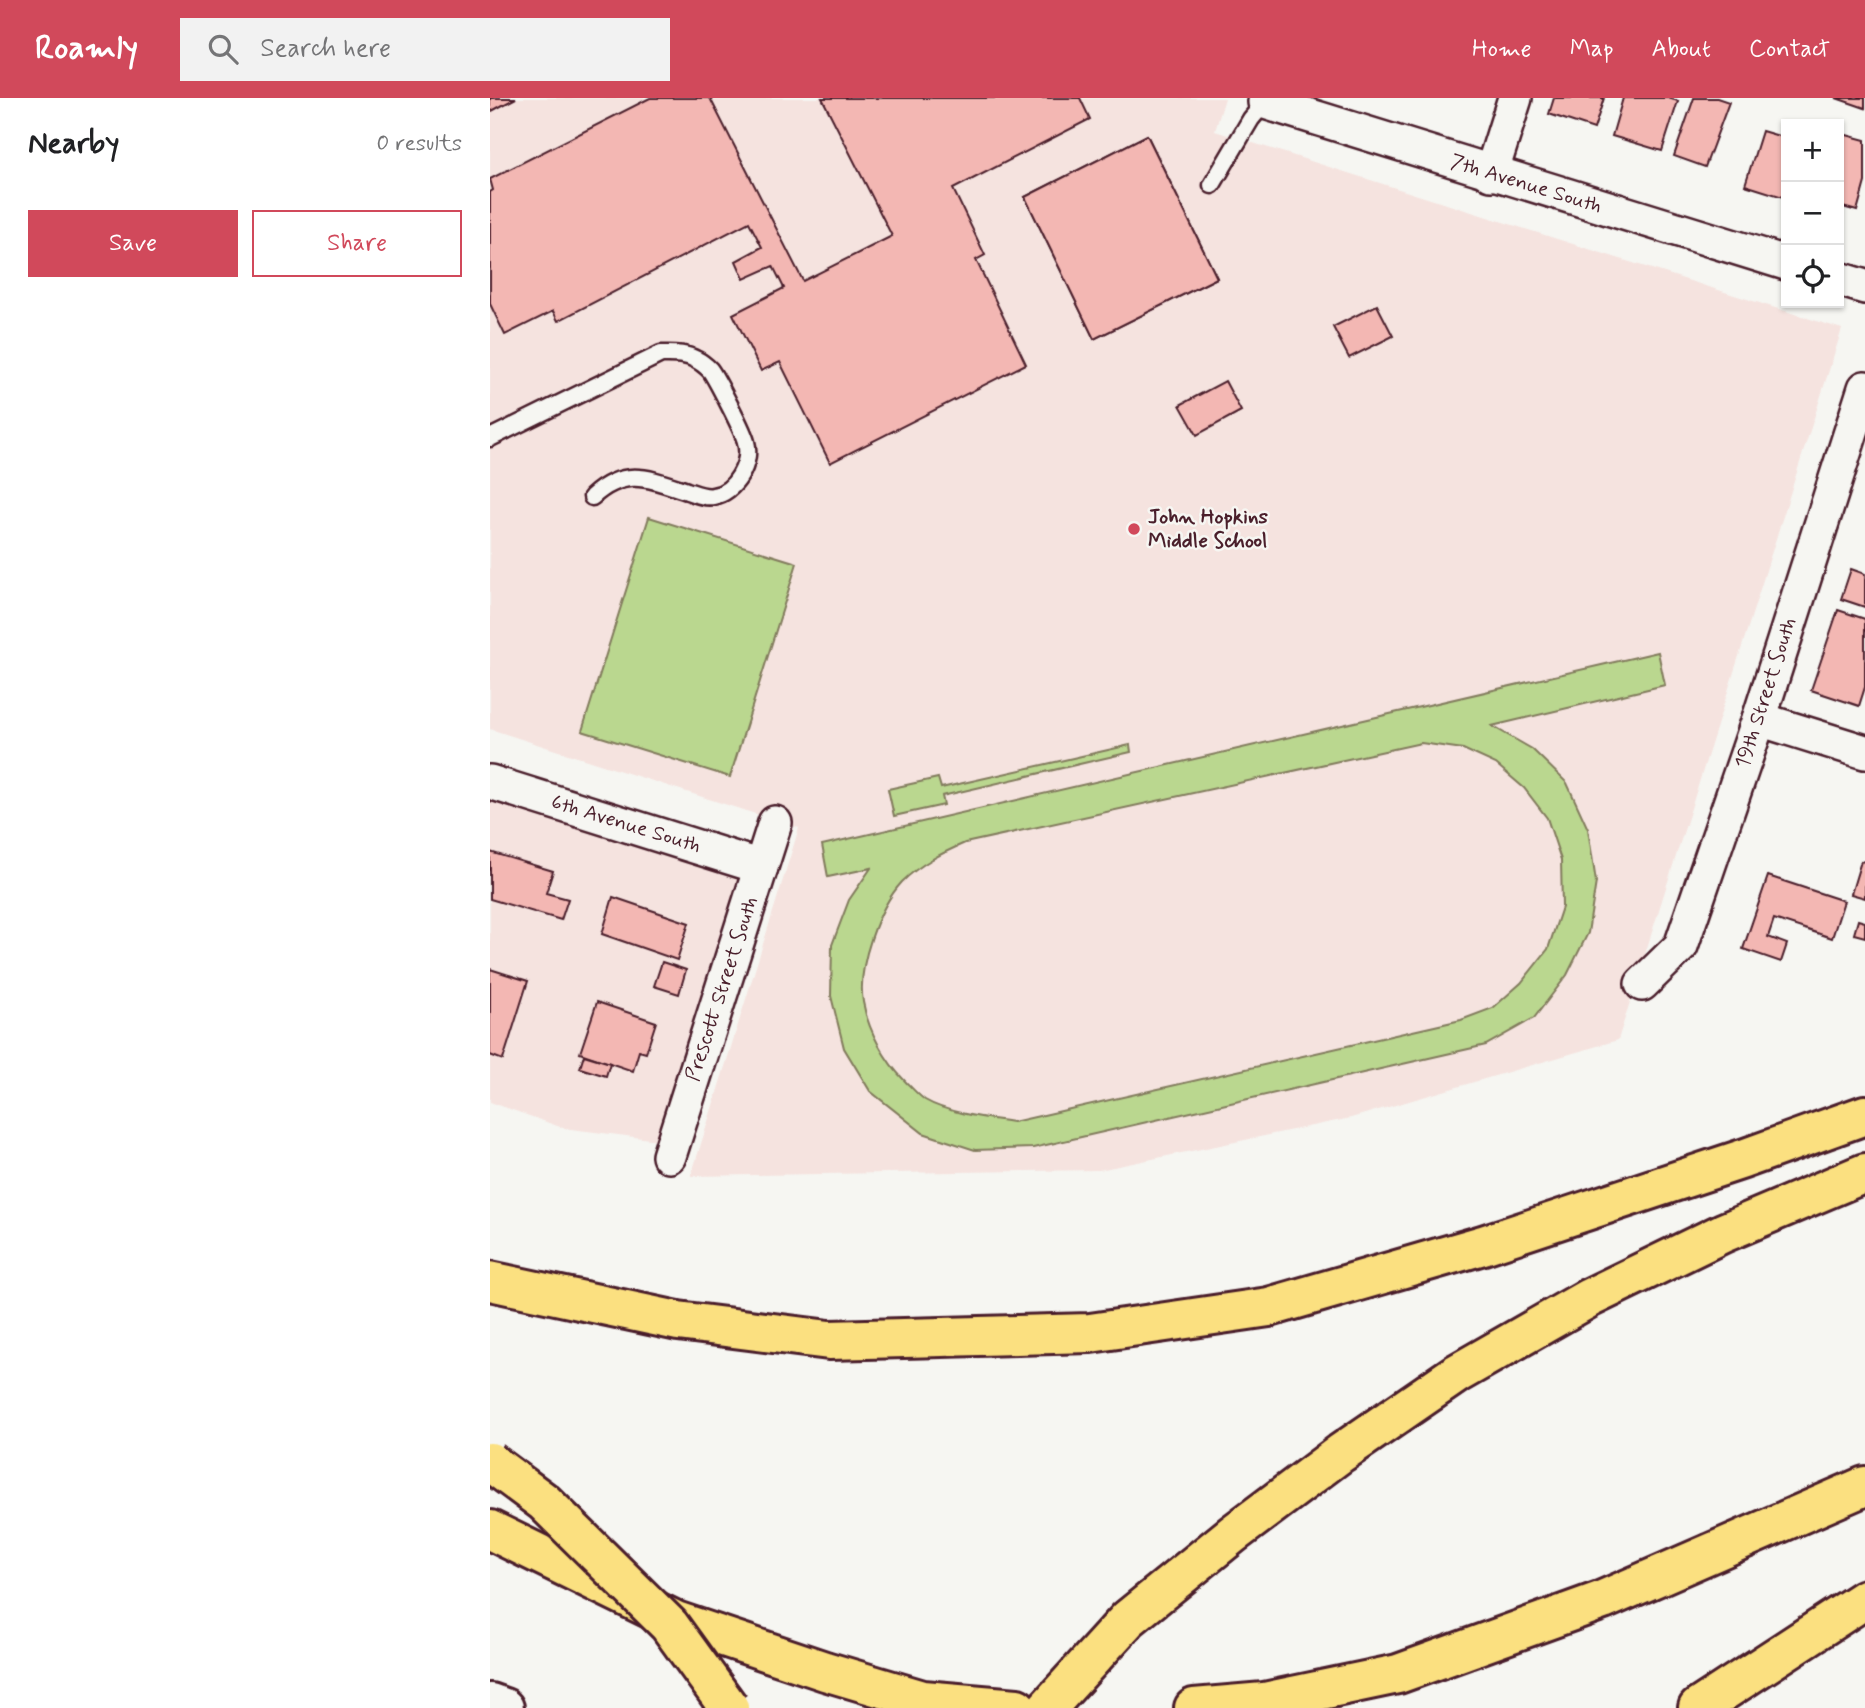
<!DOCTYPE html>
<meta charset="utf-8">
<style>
:root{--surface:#fff;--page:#f2f2f2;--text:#202124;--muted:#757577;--line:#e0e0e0;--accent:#d1495b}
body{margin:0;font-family:Mynerve,sans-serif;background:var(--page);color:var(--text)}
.controls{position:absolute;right:21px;top:21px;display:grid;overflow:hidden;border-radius:0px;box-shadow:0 2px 5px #0004}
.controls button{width:63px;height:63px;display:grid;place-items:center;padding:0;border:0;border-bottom:2px solid var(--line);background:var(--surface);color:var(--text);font:35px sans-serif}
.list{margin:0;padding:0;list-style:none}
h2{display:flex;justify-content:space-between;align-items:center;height:91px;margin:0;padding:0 28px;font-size:30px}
h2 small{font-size:23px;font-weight:400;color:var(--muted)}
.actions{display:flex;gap:14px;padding:21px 28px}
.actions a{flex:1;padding:16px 0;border:2px solid var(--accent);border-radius:0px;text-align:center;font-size:24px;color:var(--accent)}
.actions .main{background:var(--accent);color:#fff}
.icon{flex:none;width:38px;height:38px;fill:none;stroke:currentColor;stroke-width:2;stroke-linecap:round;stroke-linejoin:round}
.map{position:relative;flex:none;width:1375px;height:1610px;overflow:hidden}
header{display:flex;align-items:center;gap:42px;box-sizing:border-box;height:98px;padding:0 35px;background:var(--accent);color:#fff}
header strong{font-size:33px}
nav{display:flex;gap:38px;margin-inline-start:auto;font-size:24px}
.search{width:490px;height:63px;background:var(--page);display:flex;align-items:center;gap:18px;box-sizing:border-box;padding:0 24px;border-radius:0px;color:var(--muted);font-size:26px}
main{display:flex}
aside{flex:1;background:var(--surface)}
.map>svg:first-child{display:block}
.built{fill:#f5e3df}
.green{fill:#bad78f;stroke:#827b5d;stroke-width:2;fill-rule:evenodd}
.building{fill:#f3b7b3;stroke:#4a1f2b;stroke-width:2}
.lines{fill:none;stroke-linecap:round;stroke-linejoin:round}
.service-casing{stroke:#4a1f2b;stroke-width:21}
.minor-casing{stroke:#4a1f2b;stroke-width:38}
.tertiary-casing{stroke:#4a1f2b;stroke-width:44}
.motorway-casing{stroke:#4a1f2b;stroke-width:44}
.service{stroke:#f6f6f2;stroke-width:16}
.minor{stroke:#f6f6f2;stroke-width:33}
.tertiary{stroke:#f6f6f2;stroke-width:38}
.motorway{stroke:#fbe080;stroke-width:38}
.motorway-bridge-casing{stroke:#4a1f2b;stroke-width:44;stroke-linecap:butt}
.motorway-bridge{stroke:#fbe080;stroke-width:38}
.poi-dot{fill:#d1495b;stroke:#f6f6f2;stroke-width:2.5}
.labels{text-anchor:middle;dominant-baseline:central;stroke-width:5;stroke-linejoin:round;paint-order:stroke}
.street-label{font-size:21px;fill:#4a1f2b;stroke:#f6f6f2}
.poi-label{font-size:21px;font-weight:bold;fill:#4a1f2b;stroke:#f6f6f2;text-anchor:start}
</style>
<header>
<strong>Roamly</strong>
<div class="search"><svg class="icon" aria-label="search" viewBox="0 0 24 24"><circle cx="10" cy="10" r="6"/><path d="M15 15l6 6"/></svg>Search here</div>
<nav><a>Home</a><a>Map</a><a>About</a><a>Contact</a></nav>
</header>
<main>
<aside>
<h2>Nearby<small>0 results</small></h2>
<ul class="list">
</ul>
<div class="actions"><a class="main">Save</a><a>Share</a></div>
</aside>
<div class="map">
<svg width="1375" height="1610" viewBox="0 0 1375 1610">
<rect width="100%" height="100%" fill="#f6f6f2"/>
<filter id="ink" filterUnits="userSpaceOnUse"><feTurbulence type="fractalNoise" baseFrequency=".0143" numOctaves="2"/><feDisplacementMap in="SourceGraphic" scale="14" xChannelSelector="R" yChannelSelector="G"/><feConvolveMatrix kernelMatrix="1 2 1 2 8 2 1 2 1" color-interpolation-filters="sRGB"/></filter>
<g filter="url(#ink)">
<g class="built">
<polygon points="0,0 735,0 725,33 1352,231 1128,942 861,1020 609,1072 201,1078 309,730 0,631"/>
<polygon points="0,702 252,780 168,1042 73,1030 0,1004"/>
</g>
<g class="green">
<polygon points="159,419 307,465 240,679 92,633"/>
<path d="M 1168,554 L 1175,587 L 1002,628 L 1042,651 L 1077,685 L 1098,731 L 1106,784 L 1098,835 L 1077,877 L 1044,920 L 996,947 L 543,1050 L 485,1052 L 433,1035 L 380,993 L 354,950 L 341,898 L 342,847 L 359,802 L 381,770 L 338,779 L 332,747 ZM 931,645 L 973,651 L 1006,666 L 1034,690 L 1057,720 L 1071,762 L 1072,809 L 1058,851 L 1031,885 L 1003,910 L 971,922 L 523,1024 C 497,1020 457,1015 435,1002 C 428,997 421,989 415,983 C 395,963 378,932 373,904 C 367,869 388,810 412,784 C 430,766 452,755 475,745 Z"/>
<polygon points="640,647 641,654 452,698 454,707 404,718 398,691 448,680 451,690"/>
</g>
<g class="building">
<polygon points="0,0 26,0 0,14"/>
<polygon points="160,0 220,0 313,183 402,138 332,0 590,0 600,21 463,91 495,157 486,162 536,266 340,365 290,264 271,273 243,216 294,190 283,168 254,181 246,163 272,149 259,124 68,223 63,213 15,237 0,206 0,94 3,92 0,81"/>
<polygon points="1064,0 1114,0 1104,31 1059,16"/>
<polygon points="1133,0 1178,0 1188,3 1172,53 1122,38"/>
<polygon points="1204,0 1227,0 1239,4 1215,69 1184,58"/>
<polygon points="1346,0 1375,0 1375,10"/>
<polygon points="1272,33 1296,40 1296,100 1255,87"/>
<polygon points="1349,35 1375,42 1375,84 1367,113 1349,108"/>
<polygon points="657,37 727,180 604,241 535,99"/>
<polygon points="657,37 727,180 604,241 535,99"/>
<polygon points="887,207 903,238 859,260 843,229"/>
<polygon points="735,283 751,313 707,337 690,307"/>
<polygon points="1361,471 1375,476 1375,509 1351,501"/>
<polygon points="1348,512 1375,521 1375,589 1369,608 1321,592"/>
<polygon points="0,754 63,773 56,795 78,801 71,822 0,801"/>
<polygon points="1371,763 1375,764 1375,800 1361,796"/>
<polygon points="1278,778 1354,803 1342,840 1284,821 1278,839 1297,846 1291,864 1253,851"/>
<polygon points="123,799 199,825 187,862 112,836"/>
<polygon points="1368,822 1375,824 1375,839 1364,836"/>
<polygon points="172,864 196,872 189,896 164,888"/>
<polygon points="0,871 38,883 13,962 0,957"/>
<polygon points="107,904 166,924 156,955 149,953 143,973 90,955"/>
<polygon points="94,957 120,965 116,978 90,970"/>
</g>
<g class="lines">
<g class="service-casing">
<g id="service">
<polyline points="722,87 761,21 775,4 773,3"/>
<path d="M 0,340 L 171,256 C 184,256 195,255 207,262 C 211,264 217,269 220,272 C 226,280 254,334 256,344 C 262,365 245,395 223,398 C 215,400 204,395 197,393 C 158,380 135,369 102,399"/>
</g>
</g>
<g class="minor-casing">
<g id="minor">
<polyline points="777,0 775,4 1296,165"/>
<polyline points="1001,76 1025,0"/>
<polyline points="1349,181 1375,189"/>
<polyline points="1269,621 1375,654"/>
<polyline points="0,684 271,769"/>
<polyline points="1152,886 1191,848 1269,621 1375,290"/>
<polyline points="179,1058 285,725"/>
</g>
</g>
<g class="tertiary-casing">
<polyline id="tertiary" points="0,1605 14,1610"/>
</g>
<g class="motorway-casing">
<g id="motorway">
<polyline points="0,1183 188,1223 339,1242 600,1235 779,1209 993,1147 1253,1061 1375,1017"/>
<polyline points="0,1432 186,1523 335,1573 433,1602 527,1610"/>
<polyline points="557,1610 638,1521 743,1436 851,1355 966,1276 1099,1200 1233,1135 1375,1075"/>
<polyline points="704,1610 774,1604 908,1576 1113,1502 1375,1388"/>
<polyline points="1208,1610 1375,1501"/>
</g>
</g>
<use href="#service" class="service"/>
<use href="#minor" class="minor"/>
<use href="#tertiary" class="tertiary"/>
<use href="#motorway" class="motorway"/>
<g class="motorway-bridge-casing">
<polyline id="motorway-bridge" points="0,1364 54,1404 179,1527 239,1610"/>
</g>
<use href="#motorway-bridge" class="motorway-bridge"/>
</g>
</g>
<circle class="poi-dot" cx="644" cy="431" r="7"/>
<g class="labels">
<g class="street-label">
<text transform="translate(1036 86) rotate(17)">7th Avenue South</text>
<text transform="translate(1276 595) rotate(-72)">19th Street South</text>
<text transform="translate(136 726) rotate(17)">6th Avenue South</text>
<text transform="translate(232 891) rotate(-72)">Prescott Street South</text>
</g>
<g class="poi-label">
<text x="658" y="419">John Hopkins<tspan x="658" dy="24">Middle School</tspan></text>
</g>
</g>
</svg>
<div class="controls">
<button>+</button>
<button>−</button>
<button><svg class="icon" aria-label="locate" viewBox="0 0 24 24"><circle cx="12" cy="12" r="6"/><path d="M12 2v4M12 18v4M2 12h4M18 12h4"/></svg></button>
</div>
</div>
</main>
